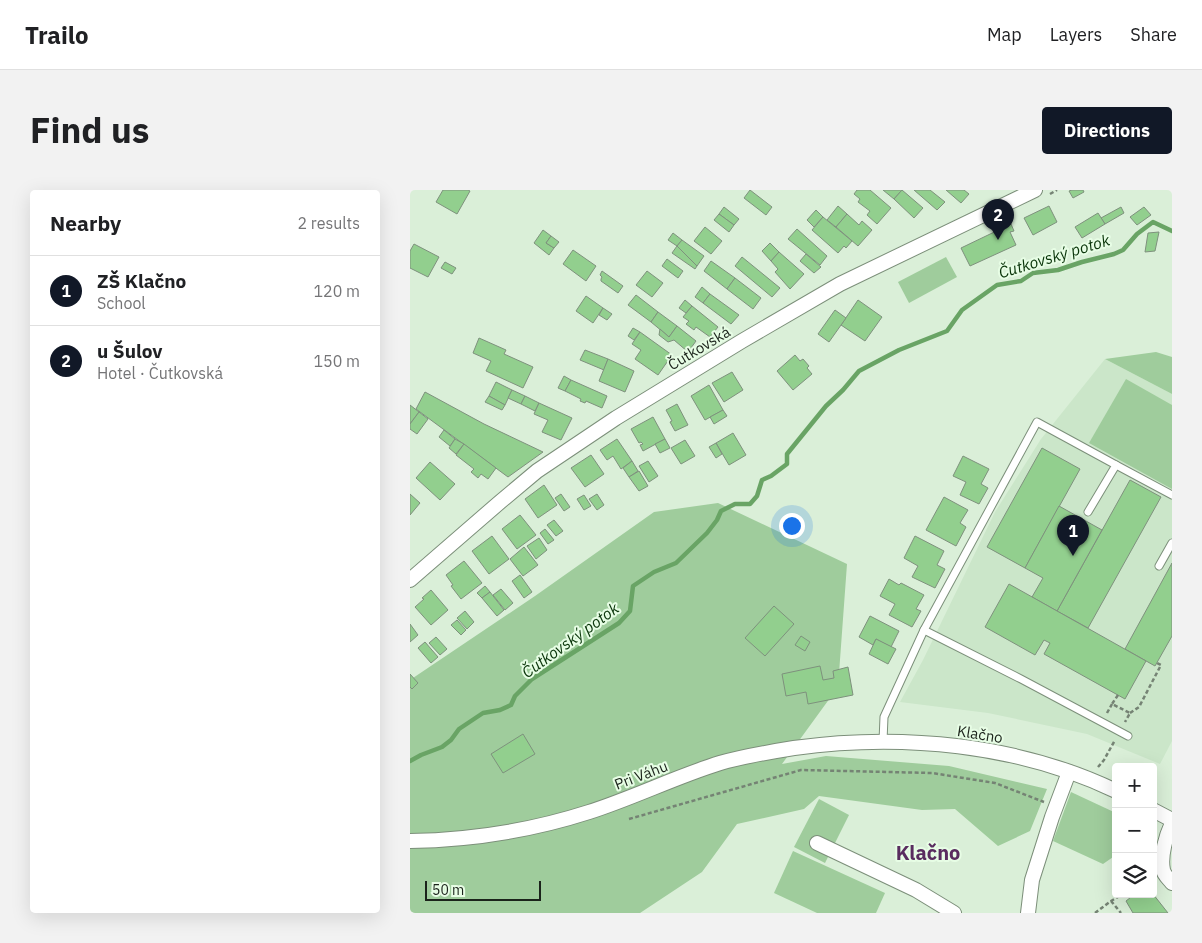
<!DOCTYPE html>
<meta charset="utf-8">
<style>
:root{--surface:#fff;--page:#f2f2f2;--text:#202124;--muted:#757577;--line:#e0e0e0;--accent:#111827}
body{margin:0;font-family:"IBM Plex Sans",sans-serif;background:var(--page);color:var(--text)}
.controls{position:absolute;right:15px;bottom:15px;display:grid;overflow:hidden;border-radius:5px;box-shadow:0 5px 20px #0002}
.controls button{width:45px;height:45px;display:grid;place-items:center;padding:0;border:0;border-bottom:1px solid var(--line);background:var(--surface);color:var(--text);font:25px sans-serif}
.scale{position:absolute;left:15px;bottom:12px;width:116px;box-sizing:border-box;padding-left:5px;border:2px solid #1b231b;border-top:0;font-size:14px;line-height:18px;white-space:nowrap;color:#1b231b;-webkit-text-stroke:4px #e7fde5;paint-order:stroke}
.you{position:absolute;left:381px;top:335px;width:18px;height:18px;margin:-12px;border:4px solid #fff;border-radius:50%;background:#1a73e8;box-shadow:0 0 0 8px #1a73e833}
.badge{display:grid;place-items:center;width:32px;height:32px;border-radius:50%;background:var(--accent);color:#fff;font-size:16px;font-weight:700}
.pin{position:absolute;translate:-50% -41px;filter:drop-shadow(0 1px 2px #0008)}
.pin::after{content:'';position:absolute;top:26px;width:18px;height:15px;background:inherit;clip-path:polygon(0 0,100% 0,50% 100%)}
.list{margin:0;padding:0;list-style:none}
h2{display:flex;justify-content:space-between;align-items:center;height:65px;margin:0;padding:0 20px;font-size:21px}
h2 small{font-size:16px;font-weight:400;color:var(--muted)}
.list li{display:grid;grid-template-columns:32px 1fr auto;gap:15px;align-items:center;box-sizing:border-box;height:70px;padding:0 20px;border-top:1px solid var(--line)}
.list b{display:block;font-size:19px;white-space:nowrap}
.list p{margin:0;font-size:16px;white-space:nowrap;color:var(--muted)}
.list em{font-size:16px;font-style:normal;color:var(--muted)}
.icon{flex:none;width:28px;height:28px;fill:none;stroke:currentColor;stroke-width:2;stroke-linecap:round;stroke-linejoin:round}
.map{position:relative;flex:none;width:762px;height:723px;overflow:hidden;border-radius:5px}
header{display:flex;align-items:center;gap:30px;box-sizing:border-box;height:70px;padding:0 25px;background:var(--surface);border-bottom:1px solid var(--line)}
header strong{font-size:24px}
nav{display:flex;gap:28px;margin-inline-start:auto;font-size:18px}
.intro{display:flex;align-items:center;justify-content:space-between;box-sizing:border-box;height:120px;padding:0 30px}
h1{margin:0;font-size:35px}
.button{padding:12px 22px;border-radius:5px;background:var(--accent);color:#fff;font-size:18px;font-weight:700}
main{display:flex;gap:30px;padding:0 30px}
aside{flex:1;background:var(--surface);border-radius:5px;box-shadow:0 5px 20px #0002}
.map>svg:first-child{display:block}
.built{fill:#cbe6c9}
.green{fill:#9fcc9c}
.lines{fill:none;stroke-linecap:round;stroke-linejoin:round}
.stream{stroke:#69a465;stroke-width:4.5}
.building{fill:#92cf8e;stroke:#7e917d}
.service-casing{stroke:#7c8f7a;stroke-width:9}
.minor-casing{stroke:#7c8f7a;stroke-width:16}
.path{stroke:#758374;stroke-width:2.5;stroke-dasharray:4 2.5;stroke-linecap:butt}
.service{stroke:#fff;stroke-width:7}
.minor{stroke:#fff;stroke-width:14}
.labels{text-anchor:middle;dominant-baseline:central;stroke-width:4;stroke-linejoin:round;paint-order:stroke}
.street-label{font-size:15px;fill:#1b231b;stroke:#e7fde5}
.water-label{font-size:16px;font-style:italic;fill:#0a350a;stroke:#e7fde5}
.district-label{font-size:20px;font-weight:bold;fill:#592c5f;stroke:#e7fde5}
</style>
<header>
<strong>Trailo</strong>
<nav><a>Map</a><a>Layers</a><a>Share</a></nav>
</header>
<div class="intro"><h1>Find us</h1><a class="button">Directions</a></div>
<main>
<aside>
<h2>Nearby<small>2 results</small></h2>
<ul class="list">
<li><span class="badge">1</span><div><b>ZŠ Klačno</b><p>School</p></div><em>120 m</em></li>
<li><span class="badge">2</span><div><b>u Šulov</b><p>Hotel · Čutkovská</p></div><em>150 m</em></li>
</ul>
</aside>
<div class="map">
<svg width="762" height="723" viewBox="0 0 762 723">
<rect width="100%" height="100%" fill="#daefd8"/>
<polygon class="built" points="695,169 762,204 762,551 750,574 677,544 578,523 490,512 513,470 585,322 631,249"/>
<g class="green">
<polygon points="536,67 547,87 499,113 488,92"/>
<polygon points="746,162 762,167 762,204 695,169"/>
<polygon points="716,189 762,215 762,299 679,253"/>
<polygon points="308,313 437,374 428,497 372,574 416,566 539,576 637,599 620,641 588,656 545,619 512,620 409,606 394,619 327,634 292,682 230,723 0,723 0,490 125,406 244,322"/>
<polygon points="661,602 706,623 706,665 693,674 643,651"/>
<polygon points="409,609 439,625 415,673 384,657"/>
<polygon points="383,661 475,703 466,723 407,723 364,703"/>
</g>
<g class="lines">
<polyline class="stream" points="0,571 11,565 32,557 41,550 49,539 73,523 90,520 101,515 105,506 122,489 209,433 220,421 223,396 244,382 266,373 297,343 307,330 311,321 325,314 340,314 347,306 352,290 361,286 377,274 377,264 416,216 433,200 449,181 489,160 537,141 552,120 587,95 611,91 623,83 648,80 672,72 704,64 713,60 727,44 743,32 762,41"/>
</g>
<g class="building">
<polygon points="33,0 58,0 60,1 47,24 26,12"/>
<polygon points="340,0 362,17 356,25 334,8"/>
<polygon points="447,0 460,0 481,18 467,34 457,25 460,21 448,12 450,9 444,4"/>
<polygon points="473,0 492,0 484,9"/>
<polygon points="492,0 513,18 504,28 484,9"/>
<polygon points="504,0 520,0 535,12 527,20"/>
<polygon points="536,0 554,0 559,4 551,13"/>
<polygon points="662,0 673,0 674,2 663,8 659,1"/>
<polygon points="428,16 437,24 426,37 417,30"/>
<polygon points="639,16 647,32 623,45 614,28"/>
<polygon points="314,17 329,29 324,35 309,24"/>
<polygon points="711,17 714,23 695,34 691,28"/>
<polygon points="734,17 741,25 727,35 720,27"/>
<polygon points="406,20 413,27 404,37 397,30"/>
<polygon points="688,23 695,34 672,48 665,37"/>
<polygon points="309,24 324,35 319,42 304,30"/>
<polygon points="437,24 449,35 452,31 462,40 448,56 426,37"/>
<polygon points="413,27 442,51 436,58 434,56 428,63 402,40"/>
<polygon points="601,34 604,41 600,42 606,55 560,76 551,58"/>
<polygon points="295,37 312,51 301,64 284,51"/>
<polygon points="387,39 417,66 410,75 378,49"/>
<polygon points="133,40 141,46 136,53 144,58 139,65 124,53"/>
<polygon points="749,42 745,61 735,62 738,43"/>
<polygon points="263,43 272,50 267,56 258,50"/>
<polygon points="141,46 149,52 144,58 136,53"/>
<polygon points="272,50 294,66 287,76 267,56"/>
<polygon points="360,53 369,62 361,71 352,61"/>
<polygon points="4,54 29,67 18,87 0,78 0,61"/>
<polygon points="267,56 287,76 285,79 262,63"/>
<polygon points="163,60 186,76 176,91 153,74"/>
<polygon points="369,62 394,84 380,99 365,82 368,79 361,71"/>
<polygon points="396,64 411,77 404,83 390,71"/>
<polygon points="332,67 370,98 362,107 325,76"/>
<polygon points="257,69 273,81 268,88 252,76"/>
<polygon points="301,71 325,88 317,99 294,81"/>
<polygon points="35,72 46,78 42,84 31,78"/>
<polygon points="192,81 213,96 208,103 191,91 191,89 192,87 190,85"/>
<polygon points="237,81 253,93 242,107 226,95"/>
<polygon points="325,88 351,108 343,119 317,99"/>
<polygon points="292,97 300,104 293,113 285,107"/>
<polygon points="300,104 329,125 321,134 293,113"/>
<polygon points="226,105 248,122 241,132 218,115"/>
<polygon points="176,106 193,118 183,133 166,121"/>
<polygon points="275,110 282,116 276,123 269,118"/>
<polygon points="448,110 472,127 455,151 431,135"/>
<polygon points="282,116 308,137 300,147 286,137 284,140 276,134 279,131 273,127"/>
<polygon points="193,118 202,124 197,130 189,125"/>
<polygon points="425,120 436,128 419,152 408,144"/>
<polygon points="248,122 267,136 259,147 241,132"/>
<polygon points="267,136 286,151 278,162 264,150 258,152 249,145 250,139 259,147"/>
<polygon points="223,138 230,142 224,150 218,146"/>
<polygon points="230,142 262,165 248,185 225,169 231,160 222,154"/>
<polygon points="69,148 96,160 94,164 123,177 113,198 76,181 81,171 63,163"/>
<polygon points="175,160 198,169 194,180 170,170"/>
<polygon points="385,165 390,171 393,169 399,176 397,178 402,184 383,200 367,181"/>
<polygon points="198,169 224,181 215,202 189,191"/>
<polygon points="322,182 333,200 314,212 302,193"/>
<polygon points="154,186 161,190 155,201 148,198"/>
<polygon points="161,190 197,206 192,218 176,211 175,213 170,211 171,209 155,201"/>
<polygon points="86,192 102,200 95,215 79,206"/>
<polygon points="299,195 313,220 295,230 281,206"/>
<polygon points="102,200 115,206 111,214 98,208"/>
<polygon points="15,202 74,234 133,262 98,287 6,219"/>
<polygon points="79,206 95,215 92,220 75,212"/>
<polygon points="115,206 129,213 125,221 111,214"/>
<polygon points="129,213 162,228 151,250 132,242 138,230 124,224"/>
<polygon points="267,214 278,235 265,241 260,232 262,231 256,220"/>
<polygon points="0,215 9,222 0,234"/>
<polygon points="313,220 317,226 304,234 300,227"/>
<polygon points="9,222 18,229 7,244 0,239 0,234"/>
<polygon points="243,227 255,249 233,261 230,255 233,254 231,252 229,253 221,239"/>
<polygon points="34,240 45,249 40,256 29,247"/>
<polygon points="323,243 336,265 319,275 306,253"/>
<polygon points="45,249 54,254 46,264 39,258"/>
<polygon points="207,249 222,271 211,279 203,266 197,270 190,260"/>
<polygon points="255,249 260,258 250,263 245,254"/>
<polygon points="275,250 285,266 271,274 261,258"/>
<polygon points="306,253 312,264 306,268 299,257"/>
<polygon points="54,254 86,278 78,289 71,284 68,288 61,282 64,279 46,265"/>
<polygon points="632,258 670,279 615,378 577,357"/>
<polygon points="181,265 194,284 175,297 161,278"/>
<polygon points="553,266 579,279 571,294 578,298 569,314 550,305 556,292 543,286"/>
<polygon points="222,271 228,281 219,287 213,278"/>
<polygon points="238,271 248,286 239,292 229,276"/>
<polygon points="20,272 45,294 30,310 6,288"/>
<polygon points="229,281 238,296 229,301 219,287"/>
<polygon points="720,290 751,307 678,438 647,421"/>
<polygon points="134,295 147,315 128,328 115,309"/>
<polygon points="0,304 10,313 0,325"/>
<polygon points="151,304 160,317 154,321 145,308"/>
<polygon points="187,304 194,315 187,320 179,309"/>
<polygon points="174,305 181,316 174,320 167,309"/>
<polygon points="534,307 558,320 550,333 556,337 546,356 516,340"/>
<polygon points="649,316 692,340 647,421 622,407 633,388 615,378"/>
<polygon points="110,325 126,345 107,359 92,339"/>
<polygon points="144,330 153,341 146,346 137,335"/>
<polygon points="135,339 144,350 138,354 130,343"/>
<polygon points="82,346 99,369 79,384 62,361"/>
<polygon points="505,346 534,361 527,375 535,379 525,398 502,387 508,376 494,368"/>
<polygon points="129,348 137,360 126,369 117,356"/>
<polygon points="114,357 128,375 113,386 100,369"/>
<polygon points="54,371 72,393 51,409 41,396 43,395 36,385"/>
<polygon points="762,373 762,446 745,476 715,459"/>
<polygon points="110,385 122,402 114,408 102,391"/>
<polygon points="479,389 489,395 491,393 514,405 506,419 511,421 502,437 479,425 485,414 470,406"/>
<polygon points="599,394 736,471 715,509 634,464 640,453 634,450 625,465 575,437"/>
<polygon points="75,396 80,402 72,408 67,403"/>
<polygon points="91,399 103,413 95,420 83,405"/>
<polygon points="21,400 38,420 21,435 5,417 14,409 12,408"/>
<polygon points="80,402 94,420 87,426 72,408"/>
<polygon points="364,416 384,434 355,466 335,448"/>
<polygon points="55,421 64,432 57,439 47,428"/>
<polygon points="460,426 489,441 481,457 466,449 463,455 449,447"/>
<polygon points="47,430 56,440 51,445 41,435"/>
<polygon points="0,434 8,445 0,452"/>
<polygon points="391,446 400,452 395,461 385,455"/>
<polygon points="26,447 37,459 30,465 19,453"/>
<polygon points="466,449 486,459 478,474 459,464"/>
<polygon points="15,452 28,467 21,473 8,458"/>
<polygon points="410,476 413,490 424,488 423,481 438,477 443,505 398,514 396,502 376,506 372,484"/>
<polygon points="0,484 8,493 2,499 0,497"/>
<polygon points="113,544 125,564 93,583 81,564"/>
<polygon points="725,704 743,704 758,723 723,723 716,711"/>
</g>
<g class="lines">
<g class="service-casing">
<g id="service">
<polyline points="706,275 762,305"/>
<polyline points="678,322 706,275 627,232 514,440 611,489 718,546"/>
<polyline points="749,376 762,353"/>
<polyline points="473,551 474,527 514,440"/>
</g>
</g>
<g class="minor-casing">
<g id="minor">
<polyline points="0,390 90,312 127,281 206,228 332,151 430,94 625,0"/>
<polyline points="743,620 762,630"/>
<path d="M 762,633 C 756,646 750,666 753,680 C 754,685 759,689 762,693"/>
<path d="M 0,651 C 61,650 120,641 179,622 C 223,608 265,587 310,573 C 334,566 359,562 384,558 C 491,543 608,554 706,601"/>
<polyline points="407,653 506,700 544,723"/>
<polyline points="618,723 622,690 642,627 659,582"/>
</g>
</g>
<g class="path">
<polyline points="640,4 647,0"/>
<polyline points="708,505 702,514 720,523 715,532"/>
<polyline points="697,523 702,514"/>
<polyline points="720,523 729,517 751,475 747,473"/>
<polyline points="688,577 694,570 705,550"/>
<polyline points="219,629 391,580 522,583 585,593 634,612"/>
<polyline points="701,711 711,723"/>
<polyline points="685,723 701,711 713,704"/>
</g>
<use href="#service" class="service"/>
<use href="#minor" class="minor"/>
</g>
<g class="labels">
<g class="street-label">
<text transform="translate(289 158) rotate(-31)">Čutkovská</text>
<text transform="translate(570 544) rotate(9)">Klačno</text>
<text transform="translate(231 585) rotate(-21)">Pri Váhu</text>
</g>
<g class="water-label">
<text transform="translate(644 66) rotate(-17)">Čutkovský potok</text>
<text transform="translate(160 450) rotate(-36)">Čutkovský potok</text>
</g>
<g class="district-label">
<text x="518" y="662">Klačno</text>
</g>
</g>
</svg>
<div class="controls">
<button>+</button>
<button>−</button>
<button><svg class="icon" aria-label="layers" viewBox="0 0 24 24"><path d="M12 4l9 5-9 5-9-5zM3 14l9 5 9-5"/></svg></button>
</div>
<div class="scale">50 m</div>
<div class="you"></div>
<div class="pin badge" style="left:663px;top:366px">1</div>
<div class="pin badge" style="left:588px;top:50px">2</div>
</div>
</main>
